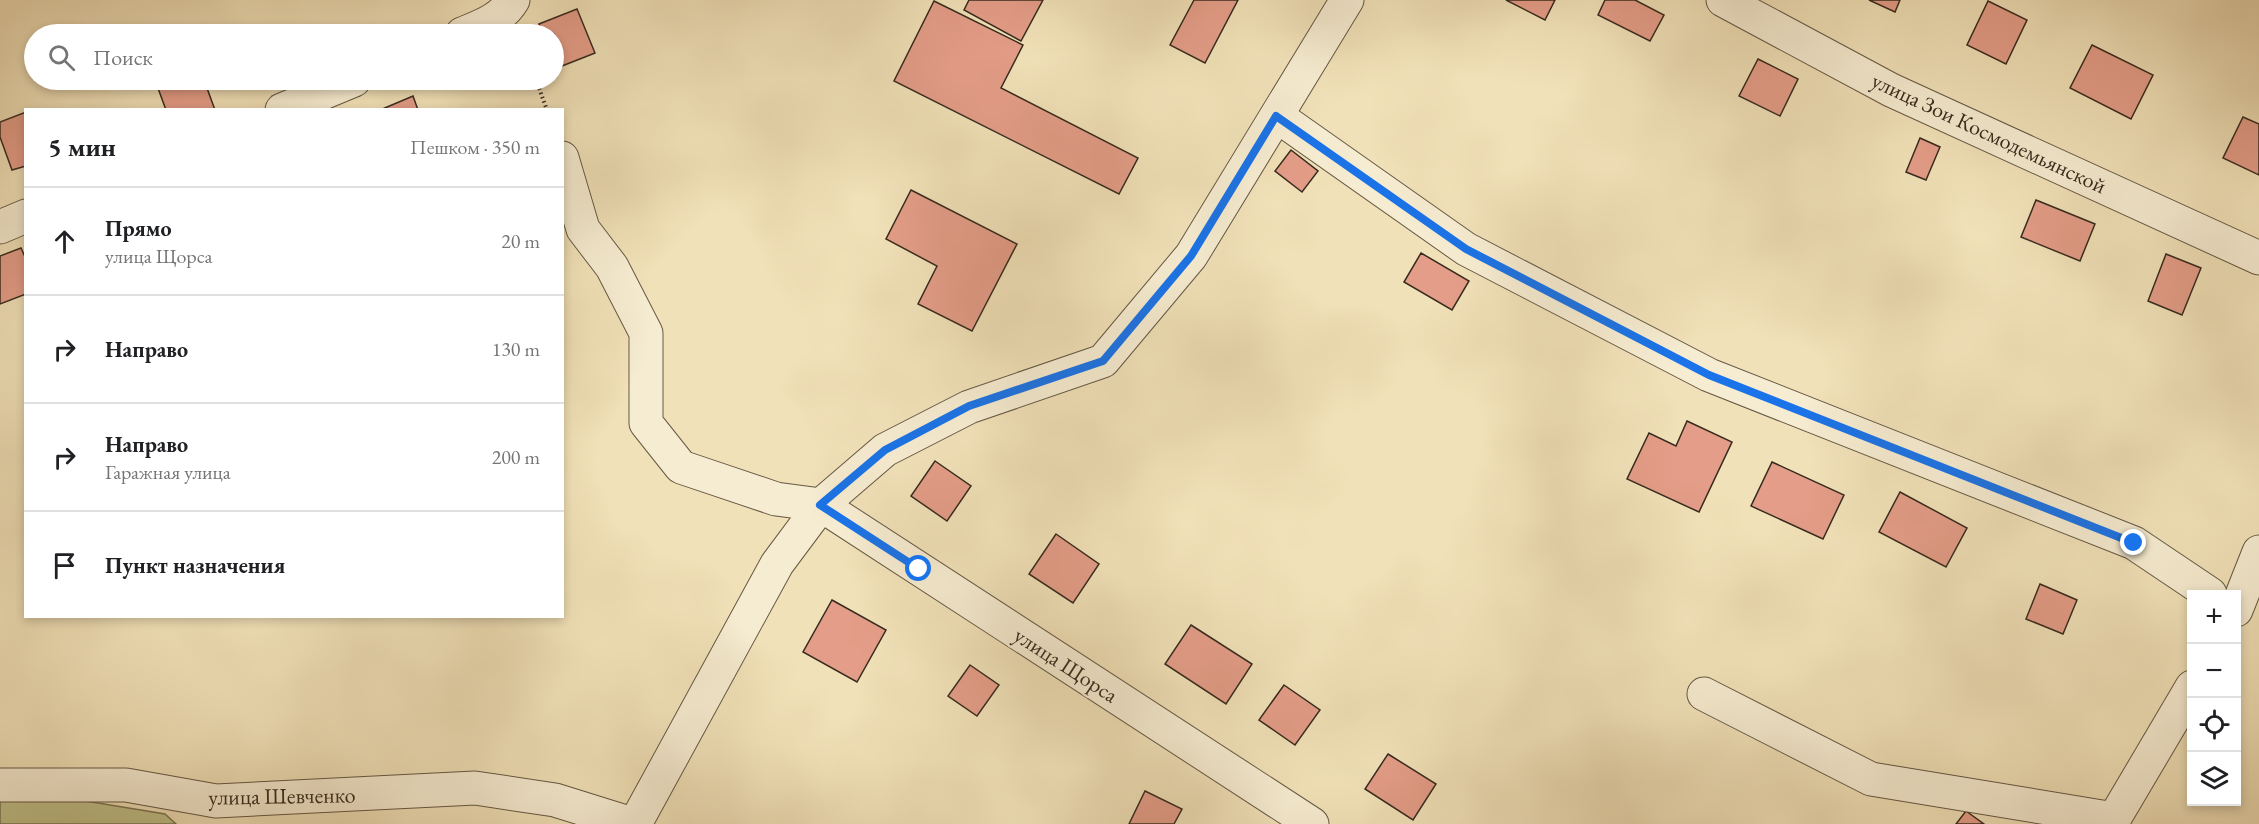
<!DOCTYPE html>
<html lang="ru">
<meta charset="utf-8">
<style>
:root{--surface:#fff;--page:#f6f6f6;--text:#202124;--muted:#757577;--line:#e0e0e0}
body{margin:0;font-family:"EB Garamond",serif;background:var(--page);color:var(--text)}
.controls{position:absolute;right:18px;bottom:18px;display:grid;overflow:hidden;border-radius:0px;box-shadow:0 3px 9px #0003}
.controls button{width:54px;height:54px;display:grid;place-items:center;padding:0;border:0;border-bottom:2px solid var(--line);background:var(--surface);color:var(--text);font:30px sans-serif}
.stop{position:absolute;width:18px;height:18px;margin:-14px;border:4px solid #1a73e8;border-radius:50%;background:#fff}
.stop.end{background:#1a73e8;border-color:#fff;box-shadow:0 2px 6px #0008}
.list{margin:0;padding:0;list-style:none}
h2{display:flex;justify-content:space-between;align-items:center;height:78px;margin:0;padding:0 24px;font-size:26px}
h2 small{font-size:20px;font-weight:400;color:var(--muted)}
.list li{display:grid;grid-template-columns:39px 1fr auto;gap:18px;align-items:center;box-sizing:border-box;height:108px;padding:0 24px;border-top:2px solid var(--line)}
.list b{display:block;font-size:22px;white-space:nowrap}
.list p{margin:0;font-size:20px;white-space:nowrap;color:var(--muted)}
.list em{font-size:20px;font-style:normal;color:var(--muted)}
.icon{flex:none;width:33px;height:33px;fill:none;stroke:currentColor;stroke-width:2;stroke-linecap:round;stroke-linejoin:round}
.map{position:relative;flex:none;width:2259px;height:824px;overflow:hidden}
.search{position:absolute;background:var(--surface);box-shadow:0 3px 9px #0003;left:24px;top:24px;width:540px;height:66px;display:flex;align-items:center;gap:15px;box-sizing:border-box;padding:0 21px;border-radius:33px;color:var(--muted);font-size:22px}
.panel{position:absolute;background:var(--surface);box-shadow:0 3px 9px #0003;left:24px;top:108px;width:540px;height:510px;border-radius:0px}
.map>svg:first-child{display:block}
.green{fill:#c1c18a;stroke:#7c7654;stroke-width:1.5}
.building{fill:#e49d88;stroke:#362b1e;stroke-width:1.5}
.lines{fill:none;stroke-linecap:round;stroke-linejoin:round}
.minor-casing{stroke:#655844;stroke-width:35}
.path{stroke:#362b1e;stroke-width:4;stroke-dasharray:1.5 3;stroke-linecap:butt}
.minor{stroke:#f6ecd1;stroke-width:33}
.route{stroke:#1a73e8;stroke-width:8}
.labels{text-anchor:middle;dominant-baseline:central;stroke-width:4.5;stroke-linejoin:round;paint-order:stroke}
.street-label{font-size:22px;fill:#362b1e;stroke:#f6ecd1}
</style>
<div class="map">
<svg width="2259" height="824" viewBox="0 0 2259 824">
<rect width="100%" height="100%" fill="#f1e1b8"/>
<filter id="stains"><feTurbulence type="fractalNoise" baseFrequency=".00333" numOctaves="4"/><feColorMatrix values="0 0 0 0 .2 0 0 0 0 .09 0 0 0 0 .02 0 0 0 .5 -.17"/></filter>
<radialGradient id="worn" r=".72"><stop offset=".6" stop-color="#630" stop-opacity="0"/><stop offset="1" stop-color="#630" stop-opacity=".3"/></radialGradient>
<polygon class="green" points="0,787 165,814 176,824 0,824"/>
<g class="building">
<polygon points="969,0 1043,0 1021,41 964,10"/>
<polygon points="1194,0 1238,0 1205,63 1170,45"/>
<polygon points="1506,0 1555,0 1545,20"/>
<polygon points="1605,0 1635,0 1664,15 1650,41 1598,15"/>
<polygon points="1869,0 1900,0 1895,12"/>
<polygon points="934,1 1023,45 1001,88 1138,158 1119,194 894,81"/>
<polygon points="1988,1 2027,20 2006,64 1967,45"/>
<polygon points="577,9 595,53 557,68 554,60 554,34 543,34 539,24"/>
<polygon points="322,26 325,34 298,34"/>
<polygon points="2092,45 2153,75 2131,119 2070,88"/>
<polygon points="1758,59 1798,79 1780,116 1739,96"/>
<polygon points="155,80 204,80 215,110 166,110"/>
<polygon points="292,80 330,80 296,91"/>
<polygon points="413,96 418,110 380,110"/>
<polygon points="26,112 26,166 12,170 0,137 0,122"/>
<polygon points="2243,117 2259,124 2259,175 2223,158"/>
<polygon points="1920,138 1940,147 1926,180 1906,172"/>
<polygon points="1291,150 1318,171 1302,192 1275,171"/>
<polygon points="911,190 1017,244 972,331 918,304 937,266 886,239"/>
<polygon points="2036,200 2095,224 2080,261 2021,237"/>
<polygon points="21,248 26,259 26,294 0,304 0,256"/>
<polygon points="1421,253 1469,281 1452,310 1404,282"/>
<polygon points="2166,254 2201,268 2182,315 2148,301"/>
<polygon points="1687,421 1732,442 1699,512 1627,479 1649,433 1676,446"/>
<polygon points="935,461 971,486 947,521 911,496"/>
<polygon points="1772,462 1844,495 1823,539 1751,506"/>
<polygon points="1900,492 1967,528 1946,567 1879,532"/>
<polygon points="1056,534 1099,564 1073,603 1029,574"/>
<polygon points="2040,584 2077,600 2063,634 2026,619"/>
<polygon points="832,600 886,630 857,682 803,652"/>
<polygon points="1191,625 1252,664 1226,704 1165,664"/>
<polygon points="970,665 999,685 977,716 948,696"/>
<polygon points="1284,685 1320,710 1295,745 1259,720"/>
<polygon points="1388,754 1436,784 1413,820 1365,789"/>
<polygon points="1145,791 1182,809 1174,824 1129,824"/>
<polygon points="1966,811 1984,824 1956,824"/>
</g>
<g class="lines">
<g class="minor-casing">
<g id="minor">
<polyline points="1723,0 1891,90 2259,258"/>
<path d="M 462,34 C 481,26 502,19 513,0"/>
<polyline points="282,110 354,80"/>
<polyline points="1277,116 1466,249 1709,375 2134,543 2210,594"/>
<polyline points="562,158 583,229 612,267 646,333 646,423 681,467 776,499 821,505 1312,824"/>
<polyline points="0,227 26,216"/>
<polyline points="2236,610 2259,552"/>
<polyline points="1704,694 1871,779 2114,819 2192,687"/>
<polyline points="0,785 126,785 216,801 475,788 555,800 632,824"/>
<polyline points="635,824 777,564 821,505 885,450 969,407 1103,361 1191,256 1347,0"/>
</g>
</g>
<polyline class="path" points="536,80 547,110"/>
<use href="#minor" class="minor"/>
</g>
<g class="lines">
<polyline class="route" points="919,569 820,505 885,450 969,406 1103,361 1191,256 1276,116 1466,249 1709,375 2134,543"/>
</g>
<g class="labels">
<g class="street-label">
<text transform="translate(1989 133) rotate(25)">улица Зои Космодемьянской</text>
<text transform="translate(1066 665) rotate(33)">улица Щорса</text>
<text transform="translate(282 796) rotate(-1)">улица Шевченко</text>
</g>
</g>
<rect width="100%" height="100%" filter="url(#stains)"/>
<rect width="100%" height="100%" fill="url(#worn)"/>
</svg>
<div class="controls">
<button>+</button>
<button>−</button>
<button><svg class="icon" aria-label="locate" viewBox="0 0 24 24"><circle cx="12" cy="12" r="6"/><path d="M12 2v4M12 18v4M2 12h4M18 12h4"/></svg></button>
<button><svg class="icon" aria-label="layers" viewBox="0 0 24 24"><path d="M12 4l9 5-9 5-9-5zM3 14l9 5 9-5"/></svg></button>
</div>
<div class="stop" style="left:919px;top:569px"></div>
<div class="stop end" style="left:2134px;top:543px"></div>
<div class="search"><svg class="icon" aria-label="search" viewBox="0 0 24 24"><circle cx="10" cy="10" r="6"/><path d="M15 15l6 6"/></svg>Поиск</div>
<section class="panel">
<h2>5 мин<small>Пешком · 350 m</small></h2>
<ul class="list">
<li><svg class="icon" aria-label="ahead" viewBox="0 0 24 24"><path d="M12 20V5M6 11l6-6 6 6"/></svg><div><b>Прямо</b><p>улица Щорса</p></div><em>20 m</em></li>
<li><svg class="icon" aria-label="right" viewBox="0 0 24 24"><path d="M7 20v-9h11M14 6l5 5-5 5"/></svg><div><b>Направо</b></div><em>130 m</em></li>
<li><svg class="icon" aria-label="right" viewBox="0 0 24 24"><path d="M7 20v-9h11M14 6l5 5-5 5"/></svg><div><b>Направо</b><p>Гаражная улица</p></div><em>200 m</em></li>
<li><svg class="icon" aria-label="arrive" viewBox="0 0 24 24"><path d="M6 21V4h12l-3 4 3 4H6"/></svg><div><b>Пункт назначения</b></div></li>
</ul>
</section>
</div>
